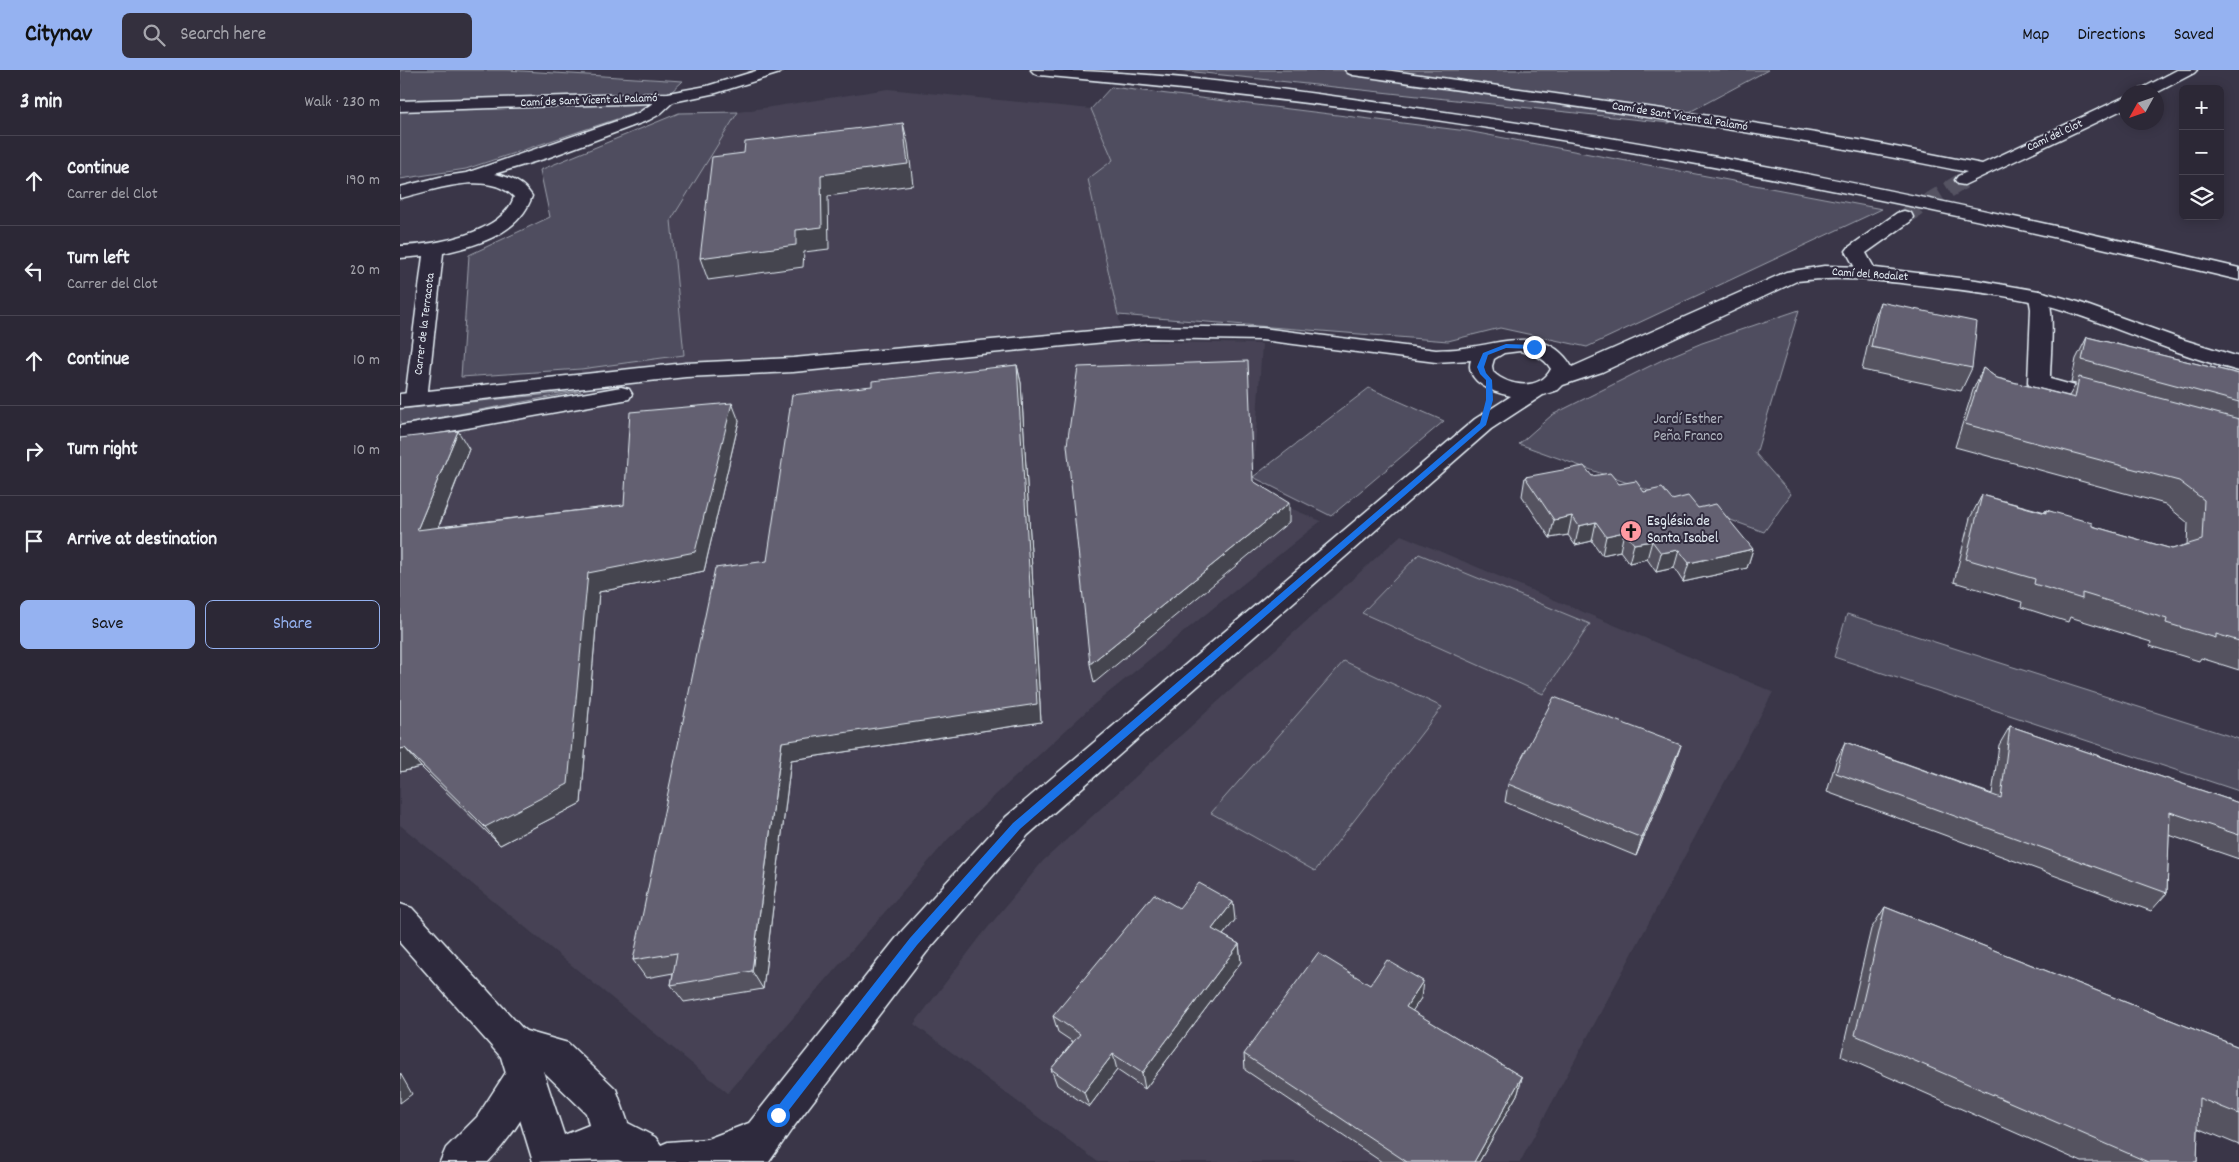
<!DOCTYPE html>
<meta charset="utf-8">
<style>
:root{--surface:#2c2836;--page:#34303e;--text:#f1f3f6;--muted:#a6a6ad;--line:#484451;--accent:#95b2f1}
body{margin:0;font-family:Dekko,sans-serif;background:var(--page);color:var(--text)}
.controls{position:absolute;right:15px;top:15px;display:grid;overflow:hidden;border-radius:8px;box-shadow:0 2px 12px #0003}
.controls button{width:45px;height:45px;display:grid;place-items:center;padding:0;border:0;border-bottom:1px solid var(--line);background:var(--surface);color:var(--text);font:25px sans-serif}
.compass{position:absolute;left:1719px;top:15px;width:45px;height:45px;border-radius:50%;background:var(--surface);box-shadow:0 2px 12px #0003;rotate:230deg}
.stop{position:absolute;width:15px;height:15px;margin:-11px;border:4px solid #1a73e8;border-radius:50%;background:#fff}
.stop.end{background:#1a73e8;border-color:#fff;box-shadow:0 1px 5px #0008}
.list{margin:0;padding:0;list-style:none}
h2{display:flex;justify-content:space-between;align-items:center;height:65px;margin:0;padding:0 20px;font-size:21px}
h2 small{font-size:16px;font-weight:400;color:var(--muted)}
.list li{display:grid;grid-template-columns:32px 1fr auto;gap:15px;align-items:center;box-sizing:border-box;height:90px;padding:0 20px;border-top:1px solid var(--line)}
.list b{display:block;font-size:19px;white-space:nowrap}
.list p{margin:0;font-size:16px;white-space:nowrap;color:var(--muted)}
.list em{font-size:16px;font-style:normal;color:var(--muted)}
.actions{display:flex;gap:10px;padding:15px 20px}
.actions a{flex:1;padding:11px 0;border:1px solid var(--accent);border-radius:8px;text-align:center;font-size:18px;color:var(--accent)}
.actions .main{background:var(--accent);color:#111}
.icon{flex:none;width:28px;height:28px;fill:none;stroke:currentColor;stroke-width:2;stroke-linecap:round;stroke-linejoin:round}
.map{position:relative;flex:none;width:1839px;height:1092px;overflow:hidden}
header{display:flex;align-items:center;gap:30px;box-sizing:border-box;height:70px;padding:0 25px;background:var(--accent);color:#111}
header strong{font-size:24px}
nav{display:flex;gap:28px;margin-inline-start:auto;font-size:18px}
.search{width:350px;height:45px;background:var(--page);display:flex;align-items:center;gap:12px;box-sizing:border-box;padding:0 18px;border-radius:8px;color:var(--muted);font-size:19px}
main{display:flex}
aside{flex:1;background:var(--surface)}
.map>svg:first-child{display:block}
.built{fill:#464354}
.green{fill:#504e5f;stroke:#9ca0ac}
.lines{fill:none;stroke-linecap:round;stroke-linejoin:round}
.minor-tunnel{stroke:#545262;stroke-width:17;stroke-dasharray:17 9;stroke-linecap:butt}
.minor-casing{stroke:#e8f1f8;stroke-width:3}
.tertiary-casing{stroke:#e8f1f8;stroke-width:3}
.motorway-casing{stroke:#e8f1f8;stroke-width:3}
.minor{fill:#2f2a3d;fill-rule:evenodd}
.tertiary{fill:#2f2a3d;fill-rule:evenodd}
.motorway{fill:#2f2a3d;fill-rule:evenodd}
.wall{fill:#555361;stroke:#e8f1f8}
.shaded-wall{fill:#45444f;stroke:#e8f1f8}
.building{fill:#636171;stroke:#e8f1f8}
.route{fill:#1a73e8}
.labels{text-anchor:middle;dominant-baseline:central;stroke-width:4;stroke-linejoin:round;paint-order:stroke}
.far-street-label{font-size:12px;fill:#e8f1f8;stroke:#2f2a3d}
.park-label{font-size:15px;fill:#b3b8c2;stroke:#2f2a3d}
.poi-label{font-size:15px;fill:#e8f1f8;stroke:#2f2a3d;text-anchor:start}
</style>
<header>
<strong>Citynav</strong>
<div class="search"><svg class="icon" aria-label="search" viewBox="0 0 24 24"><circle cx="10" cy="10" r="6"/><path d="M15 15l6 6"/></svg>Search here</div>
<nav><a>Map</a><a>Directions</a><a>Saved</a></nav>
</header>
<main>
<aside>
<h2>3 min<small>Walk · 230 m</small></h2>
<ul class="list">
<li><svg class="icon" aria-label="ahead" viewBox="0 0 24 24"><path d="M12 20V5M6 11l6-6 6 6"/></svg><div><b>Continue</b><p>Carrer del Clot</p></div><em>190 m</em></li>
<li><svg class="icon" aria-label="left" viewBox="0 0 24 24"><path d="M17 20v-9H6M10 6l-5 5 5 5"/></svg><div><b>Turn left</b><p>Carrer del Clot</p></div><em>20 m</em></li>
<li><svg class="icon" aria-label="ahead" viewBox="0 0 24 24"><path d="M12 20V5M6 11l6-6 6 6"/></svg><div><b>Continue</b></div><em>10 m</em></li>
<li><svg class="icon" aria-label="right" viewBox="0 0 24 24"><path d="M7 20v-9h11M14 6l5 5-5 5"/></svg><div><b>Turn right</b></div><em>10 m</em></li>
<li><svg class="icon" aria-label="arrive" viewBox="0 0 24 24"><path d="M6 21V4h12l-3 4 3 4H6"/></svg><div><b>Arrive at destination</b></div></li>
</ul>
<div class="actions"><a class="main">Save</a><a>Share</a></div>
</aside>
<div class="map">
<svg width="1839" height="1092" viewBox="0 0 1839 1092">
<rect width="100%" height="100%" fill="#3a3648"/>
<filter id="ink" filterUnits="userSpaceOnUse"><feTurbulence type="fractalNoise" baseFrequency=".02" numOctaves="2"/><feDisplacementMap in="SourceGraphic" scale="10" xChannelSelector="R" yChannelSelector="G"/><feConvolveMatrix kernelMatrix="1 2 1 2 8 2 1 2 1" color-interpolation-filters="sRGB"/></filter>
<g filter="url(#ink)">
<g class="built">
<polygon points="488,19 691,39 713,90 688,109 724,271 862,274 853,407 859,425 921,451 692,636 549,768 328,1023 0,755 0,355 181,321 181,299 284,285 271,150 338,42"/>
<polygon points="1001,465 1373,622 1120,1092 698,1092 514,954 581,866 643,791"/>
</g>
<g class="green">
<polygon points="0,0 107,0 283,11 256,36 66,99 0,109"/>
<polygon points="776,0 1368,0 1269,53"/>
<polygon points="711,17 1067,61 1482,139 1187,277 1100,258 1048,271 718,245 688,109 713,90 691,39"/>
<polygon points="338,42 271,150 284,285 181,299 61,307 69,185 150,147 140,100 279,43"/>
<polygon points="1399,240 1356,384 1391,424 1364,462 1119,374 1152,345 1264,289 1302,273"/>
<polygon points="969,318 1044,351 931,446 853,407"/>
<polygon points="181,321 0,355 0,339"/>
<polygon points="1019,484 1190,554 1143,624 962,543"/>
<polygon points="1447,544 1839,669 1839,721 1434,587"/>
<polygon points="944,591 1042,637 915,801 811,743"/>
</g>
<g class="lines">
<polyline class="minor-tunnel" points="1504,147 1564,110"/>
<g class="minor-casing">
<g id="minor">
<path d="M 359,0 L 383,0 L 380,3 L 316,23 L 273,32 L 260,44 L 249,50 L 147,88 L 94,104 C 110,107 123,112 132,126 C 120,163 79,175 43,183 L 27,329 L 24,334 L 16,336 L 8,334 L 5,329 L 23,186 L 0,188 L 0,176 C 34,175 102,164 114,127 C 87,99 32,121 0,128 L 0,117 L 40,107 L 66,103 L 237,44 L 253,33 L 0,41 L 0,31 L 268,23 L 307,16 Z"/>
<path d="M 945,0 L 985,0 L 1284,42 L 1465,71 L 1582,94 L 1720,29 L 1726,27 L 1726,38 L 1564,115 L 1558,114 L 1555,110 L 1558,106 L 1567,102 C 1364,61 1158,34 953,5 L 948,3 Z"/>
<polygon points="1777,0 1797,0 1794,3 1756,23 1739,22 1741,19"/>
<polygon points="1504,141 1511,143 1513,147 1511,151 1466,183 1477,203 1474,207 1467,209 1460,207 1446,181 1449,177 1497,143"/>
<path d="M 1639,221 L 1646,223 C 1656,237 1650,290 1650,309 L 1715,327 L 1718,332 L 1715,337 L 1707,339 L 1699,337 L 1631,318 L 1628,313 L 1631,239 L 1629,227 L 1632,223 Z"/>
<path d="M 125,988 L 138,993 L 144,1006 C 131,1037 111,1068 88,1092 L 40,1092 L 46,1078 L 77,1047 L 112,993 Z"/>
</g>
</g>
<g class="tertiary-casing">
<g id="tertiary">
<path d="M 1424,196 L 1467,197 L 1576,210 L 1639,221 L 1678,232 L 1778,268 L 1839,287 L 1839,301 C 1779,286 1722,259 1663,240 C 1623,227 1579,222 1537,217 C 1490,212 1445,205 1397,211 L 1202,302 L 1163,315 L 1158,320 L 1143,325 L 1091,359 L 628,765 L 526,883 L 392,1059 L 369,1092 L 223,1092 L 218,1090 L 133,1092 L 101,987 L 0,873 L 0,834 L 12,838 L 122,958 L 126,961 L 168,973 L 216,1019 L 228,1053 L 255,1067 L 261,1075 L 268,1072 L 307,1069 L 349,1053 L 502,861 L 606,747 L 1075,349 L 1111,326 C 1094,323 1064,312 1071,290 L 1036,292 L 862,270 L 747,268 L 393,302 L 286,307 L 0,338 L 0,324 L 286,293 L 393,288 L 747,256 L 862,258 L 1036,280 C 1045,279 1054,280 1063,278 C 1101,274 1147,254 1172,297 L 1386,202 ZM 1120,281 C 1133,284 1144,287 1151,299 C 1140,321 1109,317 1093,302 L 1092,296 L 1094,289 L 1104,283 ZM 143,1001 L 186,1043 L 189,1055 L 164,1065 Z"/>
<polygon points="221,317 229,319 232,324 229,329 0,370 0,356"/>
</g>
</g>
<g class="motorway-casing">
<path id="motorway" d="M 631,0 C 760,0 890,20 1017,38 C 1294,77 1567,134 1839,198 L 1839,210 C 1593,151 1345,99 1095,59 C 944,35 791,19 639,5 L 634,3 Z"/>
</g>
<use href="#minor" class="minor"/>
<use href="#tertiary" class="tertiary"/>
<use href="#motorway" class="motorway"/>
</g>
<g class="wall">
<polygon points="1480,232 1572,298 1561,321 1462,300 1472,255"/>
<polygon points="1687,267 1839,304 1839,600 1801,588 1799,591 1750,576 1751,572 1670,547 1668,552 1621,537 1622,532 1554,512 1570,448 1582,425 1645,442 1646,440 1692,456 1772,479 1787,475 1788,453 1765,434 1555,377 1573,320 1583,298 1597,308 1669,326 1676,314 1671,313 1676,289"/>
<polygon points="617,295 621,313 641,652 391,690 363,919 284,932 271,915 273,903 246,908 233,890 367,491 472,316"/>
<polygon points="339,351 304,501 199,522 181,733 100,775 21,697 0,702 0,368 69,379 39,457 224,435"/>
<polygon points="1192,406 1298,438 1353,479 1347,498 1283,512 1274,498 1256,502 1247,489 1229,493 1220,481 1202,485 1192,471 1175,475 1168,465 1150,468 1122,426 1125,407"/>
<polygon points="1610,656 1839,733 1839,789 1769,765 1767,823 1751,841 1427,722 1436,691 1445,672 1592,724 1599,675"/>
<polygon points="1275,693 1236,786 1105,732 1108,714"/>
<polygon points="1485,837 1839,977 1839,1075 1798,1058 1797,1092 1682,1092 1441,986 1471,859"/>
<polygon points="779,838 835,850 823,865 839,874 841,892 745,1019 717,1000 689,1037 657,1015 651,999 673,972 658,962 653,946"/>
<polygon points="1021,928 1012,941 1122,1007 1118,1023 1079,1092 982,1092 845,1000 844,984"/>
</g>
<g class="shaded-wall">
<polygon points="503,53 508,74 513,115 428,126 429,179 404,182 403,197 308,210 300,188 396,160 421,105"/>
<polygon points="617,295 621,313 641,652 391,690 363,919 352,901 382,672"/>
<polygon points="332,333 339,351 304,501 199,522 181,733 100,775 85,757 188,503"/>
<polygon points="58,361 69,379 30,478 17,460"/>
<polygon points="889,433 889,452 694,613 690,594"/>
<polygon points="1172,446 1168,465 1150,468 1154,450"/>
<polygon points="1196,452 1192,471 1175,475 1179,456"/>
<polygon points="1224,462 1220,481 1202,485 1206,466"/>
<polygon points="1252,471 1247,489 1229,493 1234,474"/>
<polygon points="1353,479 1347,498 1283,512 1289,493"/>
<polygon points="1279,480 1274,498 1256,502 1261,483"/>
<polygon points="1281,675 1275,693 1236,786 1242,768"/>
<polygon points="5,678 21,697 0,702 0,679"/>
<polygon points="833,832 835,850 814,876 812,859"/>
<polygon points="839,874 841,892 745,1019 742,1003"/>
<polygon points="1023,911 1021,928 1004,954 1006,937"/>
<polygon points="713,984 717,1000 689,1037 684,1022"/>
<polygon points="0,1003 12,1024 0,1033"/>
<polygon points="1122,1007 1118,1023 1079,1092 1074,1092"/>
</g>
<g class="building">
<polygon points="503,53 508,94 421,105 422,157 396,160 396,175 300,188 312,87 344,83 345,72"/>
<polygon points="1480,232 1577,252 1572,298 1471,277"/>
<polygon points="1687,267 1839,304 1839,332 1682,290"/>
<polygon points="848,291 853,411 889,433 690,594 667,375 678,297"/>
<polygon points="617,295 637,634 382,672 352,901 271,915 277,883 233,890 315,498 367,491 392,325 472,316 472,311"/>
<polygon points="1583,298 1597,308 1675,328 1679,307 1839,349 1839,571 1816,564 1816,568 1766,553 1767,549 1682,523 1682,529 1634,514 1635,509 1566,489 1582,425 1646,443 1646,440 1692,453 1692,456 1772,479 1802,470 1804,430 1779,411 1565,354"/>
<polygon points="332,333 295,482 188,503 168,714 85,757 5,678 0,679 0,368 58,361 17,460 224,435 230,342"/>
<polygon points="1184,396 1192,406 1210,403 1219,414 1236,411 1244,422 1262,418 1272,430 1288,426 1298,438 1316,434 1353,479 1289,493 1279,480 1261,483 1252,471 1234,474 1224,462 1206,466 1196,452 1179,456 1172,446 1154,450 1125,407"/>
<polygon points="1154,627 1281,675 1242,768 1108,714"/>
<polygon points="1610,656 1839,733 1839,765 1770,742 1767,823 1436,703 1445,672 1601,728"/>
<polygon points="799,813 833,832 812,859 839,874 742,1003 713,984 684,1022 651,999 680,964 653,946 754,824 779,838"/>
<polygon points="1485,837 1839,977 1839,1044 1799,1028 1797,1092 1748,1092 1455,965"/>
<polygon points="918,883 970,915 987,890 1023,911 1006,937 1122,1007 1074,1092 1007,1092 844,984"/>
</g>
</g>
<polygon class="route" points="1106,274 1134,275 1137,277 1134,279 1106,278 1088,285 1084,297 1086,303 1092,310 1093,330 1086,355 620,759 517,875 382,1049 378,1051 374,1049 373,1045 374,1041 510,868 613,753 1080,353 1086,330 1086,310 1080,304 1077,297 1083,283"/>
<defs>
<g id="church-disc" transform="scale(1.125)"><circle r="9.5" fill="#ff9aa2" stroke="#2f2a3d"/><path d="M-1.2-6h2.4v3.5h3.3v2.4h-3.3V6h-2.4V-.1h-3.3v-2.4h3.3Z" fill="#111"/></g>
</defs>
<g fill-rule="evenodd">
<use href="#church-disc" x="1231" y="461"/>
</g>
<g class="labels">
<g class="far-street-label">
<text transform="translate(189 31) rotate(-2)">Camí de Sant Vicent al Palamó</text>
<text transform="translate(1280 47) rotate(9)">Camí de Sant Vicent al Palamó</text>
<text transform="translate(1655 66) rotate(-25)">Camí del Clot</text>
<text transform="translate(1470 205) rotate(4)">Camí del Rodalet</text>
<text transform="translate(25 254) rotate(-83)">Carrer de la Terracota</text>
</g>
<g class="park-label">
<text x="1288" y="350">Jardí Esther<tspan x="1288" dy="17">Peña Franco</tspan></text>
</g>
<g class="poi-label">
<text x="1247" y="452">Església de<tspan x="1247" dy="17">Santa Isabel</tspan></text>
</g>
</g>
</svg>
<div class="controls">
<button>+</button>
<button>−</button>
<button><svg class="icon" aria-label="layers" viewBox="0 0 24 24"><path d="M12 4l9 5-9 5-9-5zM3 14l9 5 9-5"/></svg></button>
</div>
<svg class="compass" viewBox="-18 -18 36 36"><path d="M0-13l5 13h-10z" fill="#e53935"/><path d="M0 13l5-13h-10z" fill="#a6a6ad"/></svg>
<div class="stop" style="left:378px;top:1045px"></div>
<div class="stop end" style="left:1134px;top:277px"></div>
</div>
</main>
